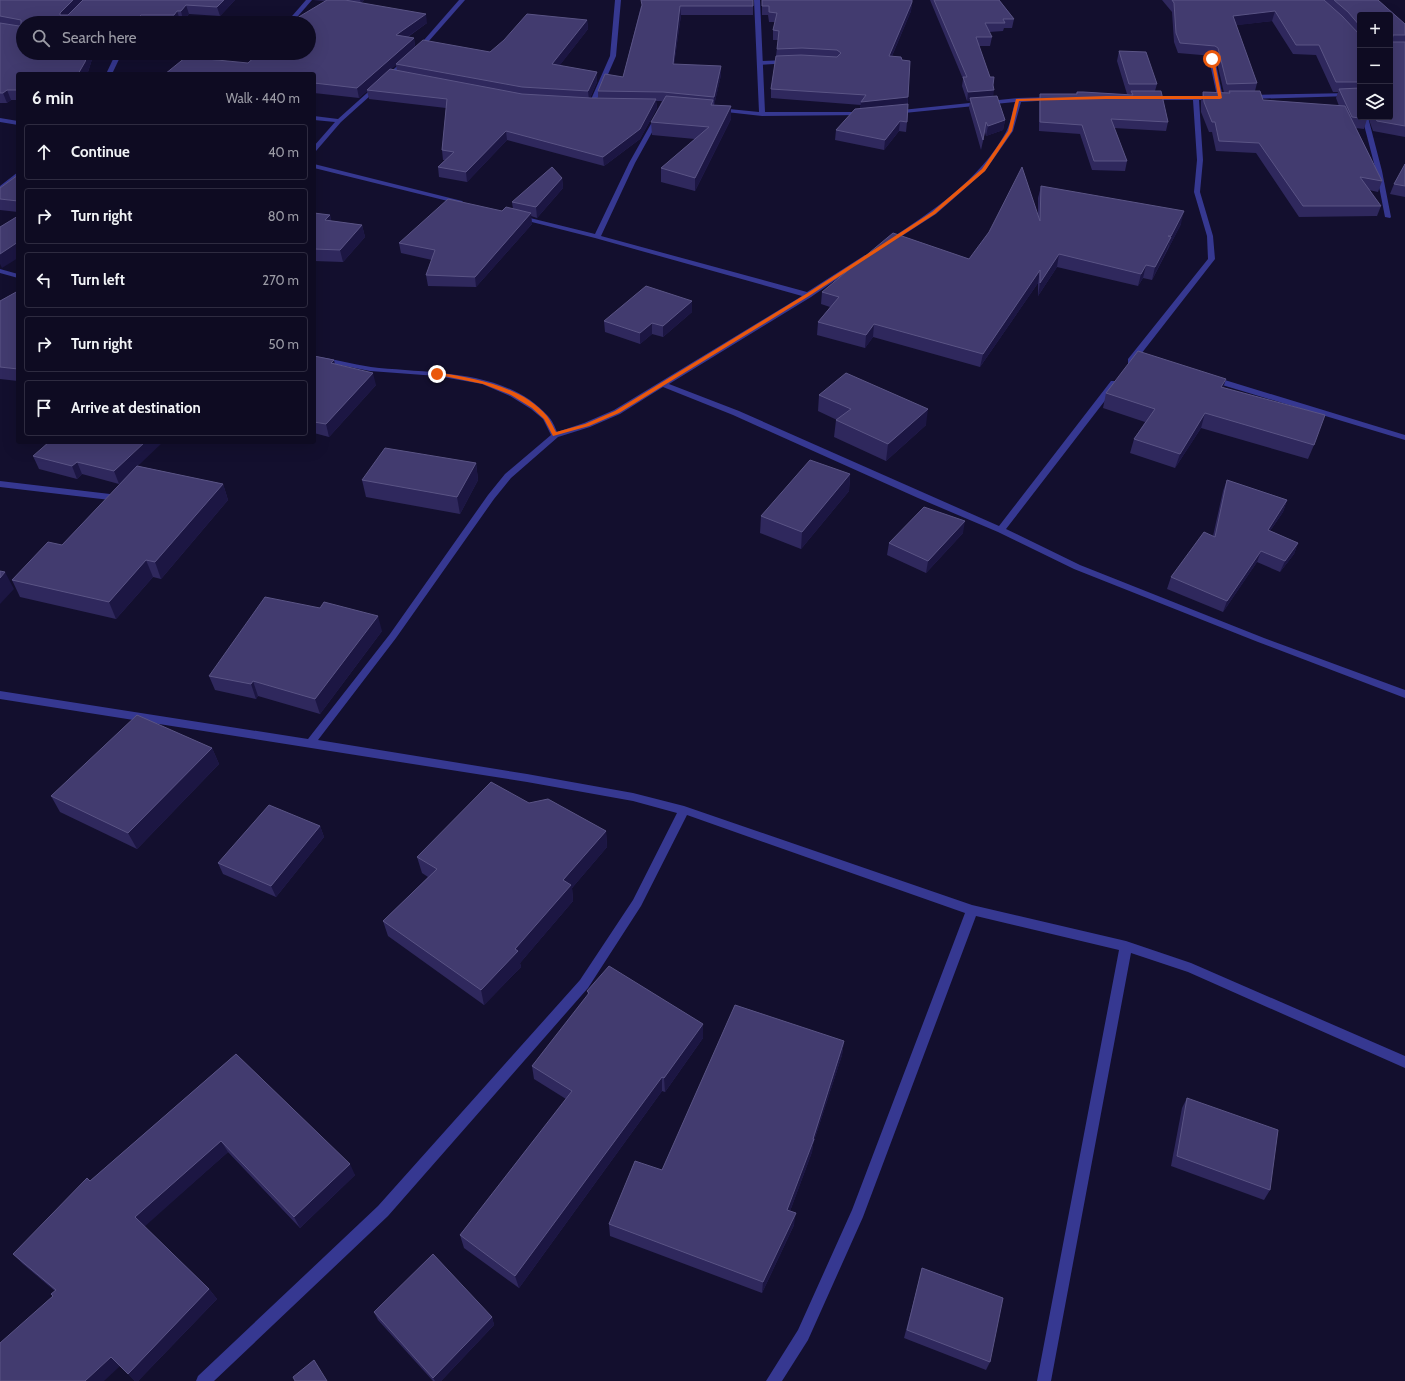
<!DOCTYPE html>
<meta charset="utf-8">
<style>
:root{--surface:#0e0b22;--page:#17142a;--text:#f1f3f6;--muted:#9b9ba5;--line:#2e2b40}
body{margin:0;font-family:Cabin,sans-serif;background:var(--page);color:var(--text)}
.controls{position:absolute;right:12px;top:12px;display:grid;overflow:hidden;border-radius:4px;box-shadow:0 4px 16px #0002}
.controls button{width:36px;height:36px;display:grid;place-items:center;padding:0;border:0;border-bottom:1px solid var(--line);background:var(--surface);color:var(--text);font:20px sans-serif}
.stop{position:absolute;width:12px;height:12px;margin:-9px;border:3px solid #ea580c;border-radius:50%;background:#fff}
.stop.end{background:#ea580c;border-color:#fff;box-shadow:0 1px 4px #0008}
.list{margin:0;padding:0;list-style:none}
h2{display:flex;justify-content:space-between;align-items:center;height:52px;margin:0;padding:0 16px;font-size:17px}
h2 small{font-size:13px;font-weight:400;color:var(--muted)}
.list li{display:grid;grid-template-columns:26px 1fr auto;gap:12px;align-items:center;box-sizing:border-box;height:56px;margin:0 8px 8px;padding:0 8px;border:1px solid var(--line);border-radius:4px}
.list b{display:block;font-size:15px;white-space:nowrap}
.list em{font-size:13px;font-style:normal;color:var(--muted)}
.icon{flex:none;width:22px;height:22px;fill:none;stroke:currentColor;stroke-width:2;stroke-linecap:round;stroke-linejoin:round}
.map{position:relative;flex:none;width:1405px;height:1381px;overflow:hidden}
.search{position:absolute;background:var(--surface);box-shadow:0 4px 16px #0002;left:16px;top:16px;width:300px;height:44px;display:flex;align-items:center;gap:10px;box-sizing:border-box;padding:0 14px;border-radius:22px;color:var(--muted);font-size:15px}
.panel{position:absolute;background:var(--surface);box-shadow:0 4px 16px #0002;left:16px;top:72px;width:300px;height:372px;border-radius:4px}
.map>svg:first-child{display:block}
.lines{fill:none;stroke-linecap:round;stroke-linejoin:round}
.lane{fill:#363891;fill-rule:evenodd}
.street{fill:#363891;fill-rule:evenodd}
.wall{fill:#2f285d;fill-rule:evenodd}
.shaded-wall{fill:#1c1643}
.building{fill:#423b6f;stroke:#5a5485}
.route{fill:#ea580c}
</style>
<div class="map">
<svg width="1405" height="1381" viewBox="0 0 1405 1381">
<rect width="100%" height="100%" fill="#130f2e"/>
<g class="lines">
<polygon class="lane" points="788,60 790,61 790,63 760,65 757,63 760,61"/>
<g class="street">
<polygon points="306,0 312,0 292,23 286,23"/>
<polygon points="459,0 465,0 421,50 417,50 417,48"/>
<polygon points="615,0 621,0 616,56 595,104 592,106 589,104 610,56"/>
<polygon points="754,0 760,0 765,112 862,112 864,113 864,115 762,116 717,111 716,110 719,108 759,112"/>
<polygon points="116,53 122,53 112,74 106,74"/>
<polygon points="1212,57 1215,59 1223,98 1220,100 1199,100 1203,160 1200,192 1213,236 1215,259 1134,363 1128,363 1128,359 1208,259 1207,236 1194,192 1197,160 1193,100 1150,100 1147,98 1150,96 1217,96 1209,59"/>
<polygon points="405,59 410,60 341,122 316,151 314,152 314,146 335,122 314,120 314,116 338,119"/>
<polygon points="1352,93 1352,95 1350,96 1250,99 1247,97 1250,95"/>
<path d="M 1052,97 L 1054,98 L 1054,100 L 1021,102 L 1013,131 L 985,171 L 936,214 L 891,243 L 887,243 L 887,241 C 931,212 980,180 1006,132 C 1011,123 1012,111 1015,102 L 894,114 L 891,112 L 892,111 L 1018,98 Z"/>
<path d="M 656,115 L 661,116 L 635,163 L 601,236 L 807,292 L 865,255 L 870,256 L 811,297 L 669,384 L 739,411 L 999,526 L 1111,381 L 1117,381 L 1117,385 L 1006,529 L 1080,565 L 1264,638 L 1405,690 L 1405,698 L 1258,642 L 1074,569 L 998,532 L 918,498 L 733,415 L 663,387 L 620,414 L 590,427 L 558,437 L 511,478 L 494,499 L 396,638 L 318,740 L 527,774 L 633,793 L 684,806 L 972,905 L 1126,941 L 1191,963 L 1405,1056 L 1405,1068 L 1188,972 L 1131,953 L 1051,1381 L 1037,1381 L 1119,950 L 976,916 L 863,1217 L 808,1340 L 782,1381 L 766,1381 L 798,1330 L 852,1210 L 965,913 L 687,815 L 641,906 L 588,988 L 388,1216 L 214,1381 L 196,1381 L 198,1376 L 378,1206 L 580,980 L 633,900 L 677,813 L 633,801 L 527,782 L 0,699 L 0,691 L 308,739 L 390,634 L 488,495 L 505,474 L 551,435 L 543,419 L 531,409 L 510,396 L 482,384 L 437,376 L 370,371 L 314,360 L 314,356 C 333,359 352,364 371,367 C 429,374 505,368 548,416 C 552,420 555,427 557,432 L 584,423 L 614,410 L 802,296 L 595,238 L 516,218 L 515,217 L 518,215 L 595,234 L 629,163 Z"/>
<polygon points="1362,117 1368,117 1382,171 1391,217 1390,218 1385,217 1376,171"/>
<polygon points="0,118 18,121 18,125 0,122"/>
<polygon points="314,164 462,201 463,202 460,204 314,168"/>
<polygon points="18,172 18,177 0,191 0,186"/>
<polygon points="0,269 18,274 18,278 0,273"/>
<polygon points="1209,377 1215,377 1405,435 1405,440 1209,381"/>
<polygon points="0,481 110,494 114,497 110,500 0,487"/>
</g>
</g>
<g class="wall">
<polygon points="0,0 235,0 220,16 189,14 183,20 180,20 178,23 23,23 23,53 94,53 88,72 87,74 18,74 18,100 11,100 7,103 0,103"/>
<path d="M 313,0 L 364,0 L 361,3 L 427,23 L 408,37 L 414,38 L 415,47 L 490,52 L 587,20 L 588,29 L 559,66 L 597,72 L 597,82 L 590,98 L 598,98 L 598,91 L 623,77 L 641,6 L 753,6 L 753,15 L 681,15 L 674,64 L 721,75 L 714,105 L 731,106 L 731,119 L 695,191 L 661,182 L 661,168 L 695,139 L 652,135 L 651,122 L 662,101 L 656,101 L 657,108 L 640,139 L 604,166 L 507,140 L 467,182 L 439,177 L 438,167 L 445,160 L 443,160 L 442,150 L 446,108 L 369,99 L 367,91 L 359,98 L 314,93 L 314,74 L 248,63 L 326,1 ZM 396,65 L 397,71 L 391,69 Z"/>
<polygon points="762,0 912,0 911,11 892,56 902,60 908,97 907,122 906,132 899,131 884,150 835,140 836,130 860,108 861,105 771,98 771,89 776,56 778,40 773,40 773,30 775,22 769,22 768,15 762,15"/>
<polygon points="930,0 999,0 1014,19 1012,28 1004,28 1003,31 989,32 992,37 990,46 979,46 993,85 993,96 1005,120 1003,130 986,136 985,132 981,150 969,108 970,101 967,101 962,86 963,79"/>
<path d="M 1162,0 L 1378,0 L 1405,24 L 1405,137 L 1373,131 L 1368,117 L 1390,117 L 1360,15 L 1360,117 L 1367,119 L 1364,129 L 1356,128 L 1382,181 L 1378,192 L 1369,190 L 1381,206 L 1377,216 L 1299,217 L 1256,153 L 1216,151 L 1212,132 L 1209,132 L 1201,112 L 1201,101 L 1203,92 L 1224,93 L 1216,58 L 1213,56 L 1178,53 L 1174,42 L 1172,12 ZM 1272,21 L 1293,54 L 1316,55 L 1333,92 L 1338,92 L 1336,98 L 1339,106 L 1263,100 L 1255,91 L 1257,83 L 1236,25 Z"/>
<polygon points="1119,51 1157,84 1155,91 1168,122 1166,131 1114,128 1127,161 1125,171 1092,170 1080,134 1039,131 1039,103 1040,94 1076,94 1077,92 1131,95 1131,94 1127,94 1117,61"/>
<polygon points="1405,164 1405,197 1390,194 1394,184"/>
<polygon points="18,175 18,212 0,210 0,188"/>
<polygon points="562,178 563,188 537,218 531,216 532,224 476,287 428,286 426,275 432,260 401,253 399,243 513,209 512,202"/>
<polygon points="1041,186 1181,224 1152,280 1143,278 1138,286 1057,267 1038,296 1038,283 980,367 873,337 865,348 817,335 818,322 830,307 821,304 822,292 969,259 1038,214 1038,198"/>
<polygon points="314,213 330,215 331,221 362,225 365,237 343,262 314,261"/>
<polygon points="18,291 18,381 0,379 0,301"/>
<polygon points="692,301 692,312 663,337 652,334 640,344 605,332 604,321"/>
<polygon points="314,356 335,364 376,385 329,437 314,433"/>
<polygon points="1226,379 1223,387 1314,445 1308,459 1201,428 1175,468 1130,453 1134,439 1145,422 1103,408 1106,393"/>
<polygon points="819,395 926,425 886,461 834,437 836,420 837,420 818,411"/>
<polygon points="33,456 138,466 223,484 228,500 161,579 153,577 116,619 20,597 12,580 62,545 133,471 119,484 82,474 77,479 39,469"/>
<polygon points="476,463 478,480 460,514 366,497 362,480"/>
<polygon points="850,474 849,491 801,549 760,533 761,516"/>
<polygon points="1227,480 1287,500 1283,512 1270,531 1298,543 1294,554 1280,572 1257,562 1223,612 1167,589 1171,577 1213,536 1223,491"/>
<polygon points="963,533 926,573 887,555 889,543"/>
<polygon points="382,631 320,714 258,696 256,699 215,690 209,676"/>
<polygon points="212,748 219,764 137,849 60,812 51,796"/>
<polygon points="529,803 606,831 607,847 572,888 573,901 520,963 521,967 484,1005 388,936 383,921 428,877 422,873 417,857"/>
<polygon points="320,826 324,837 276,897 223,874 218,863"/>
<polygon points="587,991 703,1038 665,1092 662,1091 519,1288 464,1248 460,1235 566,1099 534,1079 532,1066 588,995"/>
<polygon points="844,1041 842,1055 813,1144 812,1152 790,1211 794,1225 762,1293 610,1236 609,1224 662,1170"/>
<polygon points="236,1054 355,1175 300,1228 228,1152 144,1226 209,1289 217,1299 138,1381 135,1381 53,1296 55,1291 23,1264 13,1254 90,1181"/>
<polygon points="1187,1098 1270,1190 1264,1200 1171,1166 1182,1108"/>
<polygon points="922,1268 990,1362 986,1370 904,1338 920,1277"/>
<polygon points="374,1312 492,1317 494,1325 441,1381 433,1381 378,1320"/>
</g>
<g class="shaded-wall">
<polygon points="73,0 85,0 63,22 60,15 60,13"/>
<polygon points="224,0 235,0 220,16 217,7"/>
<polygon points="360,0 364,0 361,3"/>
<polygon points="912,2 911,11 888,65 889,56"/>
<polygon points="186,5 189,14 183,20 181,11"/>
<polygon points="680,6 681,15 673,73 673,64"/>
<polygon points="177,11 180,20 178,23 177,23 174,15"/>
<polygon points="1275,11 1272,21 1231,26 1233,16"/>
<polygon points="426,14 427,23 397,44 396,35"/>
<polygon points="141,15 144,23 134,23"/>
<polygon points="587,20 588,29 553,74 552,64"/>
<polygon points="414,38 415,47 396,64 396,65 368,90 367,90 367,91 359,98 357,88"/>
<polygon points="88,53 94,53 88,72 87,74 78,74"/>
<polygon points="721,66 721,75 714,106 714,97"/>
<polygon points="597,72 597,82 589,100 588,91"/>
<polygon points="7,90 11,100 7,103 3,93"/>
<polygon points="994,90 993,99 970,98 970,101 967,101 968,92"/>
<polygon points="908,97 907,107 860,111 861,102"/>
<polygon points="656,99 657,108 640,139 604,166 603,157"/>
<polygon points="731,106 731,119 695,191 695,178"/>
<polygon points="1005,120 1003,130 986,136 988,126"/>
<polygon points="900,121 899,131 884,150 885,140"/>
<polygon points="506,131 507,140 467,182 466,172"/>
<polygon points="562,178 563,188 537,218 536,207"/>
<polygon points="1184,211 1181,224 1168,249 1171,236"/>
<polygon points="531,213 532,224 476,287 475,277"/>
<polygon points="330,215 332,227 325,220"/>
<polygon points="362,225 365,237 343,262 340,250"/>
<polygon points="1171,237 1167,250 1152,280 1155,267"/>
<polygon points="18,242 18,258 2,268 0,264 0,254"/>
<polygon points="1059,254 1057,267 1038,296 1040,283"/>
<polygon points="1146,265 1143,278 1138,286 1141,274"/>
<polygon points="1040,270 1038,283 980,367 983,354"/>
<polygon points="692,301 692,312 663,337 663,326"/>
<polygon points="652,323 652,334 640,344 640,333"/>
<polygon points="874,324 873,337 865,348 866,335"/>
<polygon points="334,360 337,372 331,363"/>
<polygon points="373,373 376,385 329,437 326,424"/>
<polygon points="1226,379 1221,394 1221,387"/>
<polygon points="928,409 926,425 886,461 888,444"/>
<polygon points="1205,413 1201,428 1175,468 1180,454"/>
<polygon points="145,442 163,442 119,484 114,471"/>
<polygon points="77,462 82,474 77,479 72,466"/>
<polygon points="476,463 478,480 460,514 457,497"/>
<polygon points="850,474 849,491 801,549 802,532"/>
<polygon points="223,484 228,500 161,579 155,562"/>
<polygon points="1287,500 1283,512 1263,541 1268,530"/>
<polygon points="965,521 963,533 926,573 928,561"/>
<polygon points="1298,543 1294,554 1280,572 1285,561"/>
<polygon points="1261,551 1257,562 1223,612 1227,601"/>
<polygon points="146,560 153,577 116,619 109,602"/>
<polygon points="5,572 14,589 0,604 0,578"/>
<polygon points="378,616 382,631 320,714 315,699"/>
<polygon points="253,681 258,696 256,699 251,684"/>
<polygon points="212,748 219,764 137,849 128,833"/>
<polygon points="320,826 324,837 276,897 271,886"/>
<polygon points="606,831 607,847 572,888 573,901 520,963 521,967 484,1005 481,990 515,949 563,880"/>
<polygon points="703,1024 703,1038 665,1092 664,1078"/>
<polygon points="844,1041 842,1055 813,1144 812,1152 786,1222 787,1210 813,1139"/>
<polygon points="662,1077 662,1091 519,1288 515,1276"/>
<polygon points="221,1141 228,1152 143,1228 135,1217"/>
<polygon points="350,1164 355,1175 300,1228 294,1217"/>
<polygon points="796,1213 794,1225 762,1293 763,1282"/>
<polygon points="209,1289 217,1299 138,1381 135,1381 128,1374"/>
<polygon points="492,1317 494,1325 441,1381 435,1381 433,1378"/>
<polygon points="111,1357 120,1366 104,1381 85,1381"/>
</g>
<g class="building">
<polygon points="0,0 73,0 60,13 60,15 68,15 83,0 224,0 217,7 186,5 181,11 177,11 174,15 141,15 134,23 23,23 23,53 88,53 85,62 78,74 18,74 18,90 7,90 3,93 0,93 0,23 19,26 21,25 21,20 0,16"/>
<polygon points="327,0 345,0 426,14 396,35 414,38 357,88 314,83 314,74 165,74 186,57 248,63 259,53 309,53 309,23 291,23 297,18"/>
<polygon points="641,0 753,0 753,6 680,6 673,64 721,66 714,97 663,92 598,91 605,74 623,77 642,5"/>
<polygon points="762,0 912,0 912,2 889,56 901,57 902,60 910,61 908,97 861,102 866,95 771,89 776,56 801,55 837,57 841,53 837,50 802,48 777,49 779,31 773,30 777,13 769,12 769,6 762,6"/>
<polygon points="934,0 999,0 1014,19 1003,19 1005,23 985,23 992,37 976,37 990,77 994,77 993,85 994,90 968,92 963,77 967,77"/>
<polygon points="1172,0 1324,0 1342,16 1360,35 1360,82 1336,82 1319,45 1296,45 1275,11 1233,16 1257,83 1227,84 1218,48 1215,46 1180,43 1176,33 1174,3"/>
<polygon points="1334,0 1378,0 1405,24 1405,35 1393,35 1392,41 1393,42 1405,42 1405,126 1377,121 1375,117 1390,117 1390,15 1360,15 1360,26 1348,12"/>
<polygon points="527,14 587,20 552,64 597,72 588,91 522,87 396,64 423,40 490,52 504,40"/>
<polygon points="1119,51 1146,52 1157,84 1129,84"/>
<polygon points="390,69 522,94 591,98 656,99 640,129 603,157 506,131 466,172 438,167 454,152 442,150 447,99 367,90"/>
<polygon points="1360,88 1360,117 1367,117 1367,119 1352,117 1339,89"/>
<polygon points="1131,91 1161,91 1168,122 1111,119 1127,161 1094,161 1082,125 1040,122 1040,94 1077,94 1077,92 1083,92 1133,95"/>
<polygon points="1229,91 1260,91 1263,100 1345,106 1382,181 1360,177 1381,206 1303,206 1259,143 1219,141 1215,122 1212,122 1204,102 1203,92 1230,93"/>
<polygon points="666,96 713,100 711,105 731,106 695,178 661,168 709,127 651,122"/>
<polygon points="997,96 1005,120 988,126 986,122 983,140 970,98"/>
<polygon points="908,104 907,122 900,121 885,140 836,130 855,109"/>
<polygon points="1405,164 1405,186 1394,184"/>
<polygon points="552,167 562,178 536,207 512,202"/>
<polygon points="1022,167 1040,221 1041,186 1184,211 1171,236 1168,236 1171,237 1155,267 1146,265 1141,274 1059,254 1040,283 1040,270 983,354 874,324 866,335 818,322 839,297 822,292 893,233 969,259 989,232"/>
<polygon points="18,175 18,201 0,199 0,188"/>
<polygon points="448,199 502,211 506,207 531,213 475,277 426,275 435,250 399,243"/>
<polygon points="314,213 330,215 325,220 362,225 340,250 314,249"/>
<polygon points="18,216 18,242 0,254 0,227"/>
<polygon points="646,286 692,301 663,326 652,323 640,333 604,321"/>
<polygon points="18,291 18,369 0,367 0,301"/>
<polygon points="1138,351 1226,379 1221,387 1325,415 1314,445 1205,413 1180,454 1134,439 1155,409 1106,393"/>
<polygon points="314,356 334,360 331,363 373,373 326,424 314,422"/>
<polygon points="846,373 928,409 888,444 836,420 851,409 819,395"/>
<polygon points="49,442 145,442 114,471 77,462 72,466 33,456"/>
<polygon points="385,448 476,463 457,497 362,480"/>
<polygon points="810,460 850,474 802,532 761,516"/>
<polygon points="137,466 223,484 155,562 146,560 109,602 12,580 48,542 62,545"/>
<polygon points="1227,480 1287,500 1268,530 1298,543 1285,561 1261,551 1227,601 1171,577 1204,532 1215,537"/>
<polygon points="924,507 965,521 928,561 889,543"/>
<polygon points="0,571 5,572 0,578"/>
<polygon points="265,597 320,608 324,602 378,616 315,699 253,681 251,684 209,676"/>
<polygon points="137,715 212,748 128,833 51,796"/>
<polygon points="491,782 529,803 548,799 606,831 563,880 571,885 515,949 518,951 481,990 383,921 437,869 417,857"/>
<polygon points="269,805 320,826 271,886 218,863"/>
<polygon points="609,966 703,1024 664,1078 662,1077 515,1276 460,1235 572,1091 532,1066 589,993 587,991"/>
<polygon points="735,1005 844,1041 813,1139 814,1139 787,1210 796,1213 763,1282 609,1224 635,1161 662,1170"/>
<polygon points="236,1054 350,1164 294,1217 221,1141 135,1217 209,1289 128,1374 111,1357 85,1381 0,1381 0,1343 53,1296 51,1294 56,1290 13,1254 87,1178 90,1181"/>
<polygon points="1187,1098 1278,1130 1270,1190 1177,1156"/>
<polygon points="433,1254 492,1317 433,1378 374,1312"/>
<polygon points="922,1268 1003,1298 990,1362 907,1330"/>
<polygon points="314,1360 327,1381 295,1381 293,1377"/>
</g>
<path class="route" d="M 1212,58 L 1214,59 L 1222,98 L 1220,99 L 1106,99 L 1019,101 L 1012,131 L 985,171 L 935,214 L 809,296 L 619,413 L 589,426 L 553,436 L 544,419 L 532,408 L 511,395 L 483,384 L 434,374 L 437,372 C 475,379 520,385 547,416 C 551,421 553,427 556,432 L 585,424 L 615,411 L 806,294 L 932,212 L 982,169 L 1008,131 L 1016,99 L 1106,96 L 1218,96 L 1211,59 Z"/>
</svg>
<div class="controls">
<button>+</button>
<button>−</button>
<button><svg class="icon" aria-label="layers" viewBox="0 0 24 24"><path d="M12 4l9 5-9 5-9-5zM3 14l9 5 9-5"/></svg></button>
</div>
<div class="stop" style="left:1212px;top:59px"></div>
<div class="stop end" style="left:437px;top:374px"></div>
<div class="search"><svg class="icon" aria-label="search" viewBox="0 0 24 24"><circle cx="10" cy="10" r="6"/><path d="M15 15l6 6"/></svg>Search here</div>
<section class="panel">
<h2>6 min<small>Walk · 440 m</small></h2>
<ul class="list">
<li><svg class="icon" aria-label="ahead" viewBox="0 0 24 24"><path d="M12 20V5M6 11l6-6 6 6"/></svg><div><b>Continue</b></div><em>40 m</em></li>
<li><svg class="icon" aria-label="right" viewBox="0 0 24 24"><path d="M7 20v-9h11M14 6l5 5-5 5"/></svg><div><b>Turn right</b></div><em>80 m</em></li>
<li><svg class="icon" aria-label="left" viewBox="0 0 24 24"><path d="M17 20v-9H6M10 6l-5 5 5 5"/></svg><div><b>Turn left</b></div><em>270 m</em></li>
<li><svg class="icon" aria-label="right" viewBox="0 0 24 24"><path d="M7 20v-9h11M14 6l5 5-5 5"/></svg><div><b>Turn right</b></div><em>50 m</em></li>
<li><svg class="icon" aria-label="arrive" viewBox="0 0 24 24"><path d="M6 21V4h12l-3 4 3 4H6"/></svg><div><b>Arrive at destination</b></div></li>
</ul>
</section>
</div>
